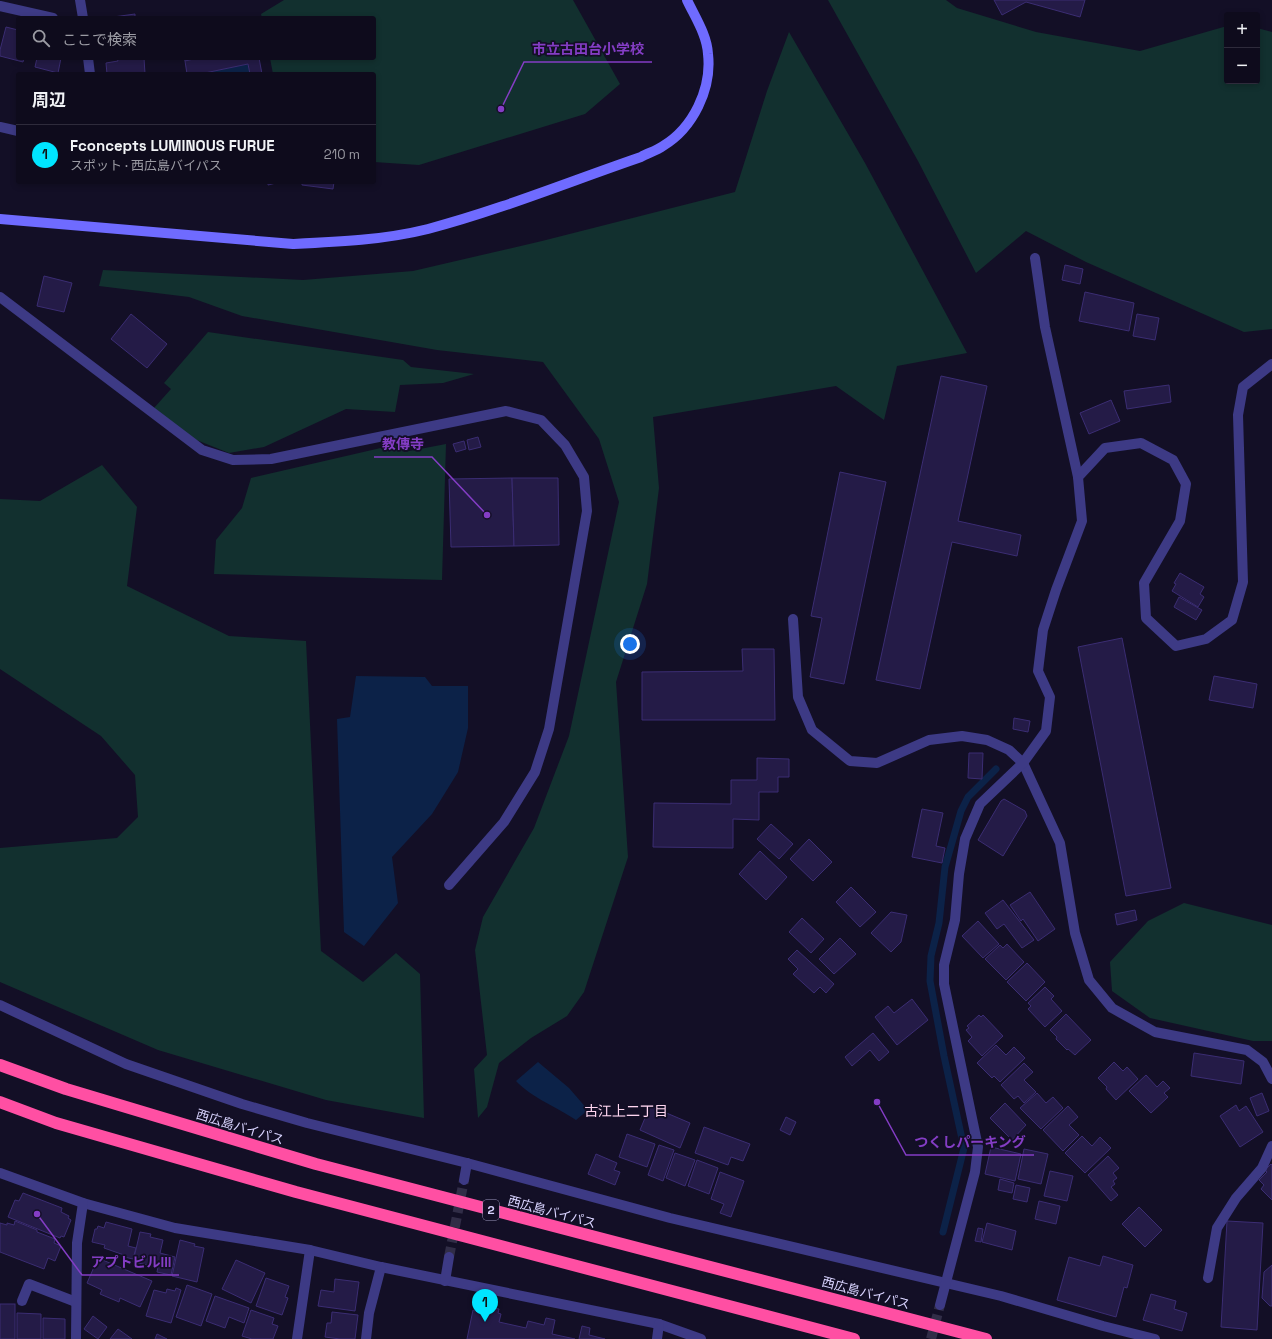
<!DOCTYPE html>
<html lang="ja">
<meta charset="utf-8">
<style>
:root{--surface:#0e0b1c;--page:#171425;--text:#f1f3f6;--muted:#9b9ba3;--line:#2e2b3b;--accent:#00e5ff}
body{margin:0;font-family:"Space Grotesk","Noto Sans JP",sans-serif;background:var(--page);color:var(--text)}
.controls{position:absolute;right:12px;top:12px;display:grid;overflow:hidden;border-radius:4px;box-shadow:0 2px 6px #0003}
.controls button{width:36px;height:36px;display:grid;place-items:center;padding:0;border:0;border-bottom:1px solid var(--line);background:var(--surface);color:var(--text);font:20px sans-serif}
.you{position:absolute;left:630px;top:644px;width:14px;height:14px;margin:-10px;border:3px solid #fff;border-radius:50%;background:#1a73e8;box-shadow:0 0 0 6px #1a73e833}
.badge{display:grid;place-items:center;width:26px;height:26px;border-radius:50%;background:var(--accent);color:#111;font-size:13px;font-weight:700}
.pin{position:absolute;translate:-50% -33px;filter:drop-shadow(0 1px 2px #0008)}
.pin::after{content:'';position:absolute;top:21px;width:14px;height:12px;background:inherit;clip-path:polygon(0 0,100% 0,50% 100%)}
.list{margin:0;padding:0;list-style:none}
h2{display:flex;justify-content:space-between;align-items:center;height:52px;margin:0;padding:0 16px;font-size:17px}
h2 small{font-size:13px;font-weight:400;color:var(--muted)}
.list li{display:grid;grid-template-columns:26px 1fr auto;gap:12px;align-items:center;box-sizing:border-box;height:60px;padding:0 16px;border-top:1px solid var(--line)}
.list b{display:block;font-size:15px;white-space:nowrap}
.list p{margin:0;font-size:13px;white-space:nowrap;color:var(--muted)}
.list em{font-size:13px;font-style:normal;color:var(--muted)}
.icon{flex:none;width:22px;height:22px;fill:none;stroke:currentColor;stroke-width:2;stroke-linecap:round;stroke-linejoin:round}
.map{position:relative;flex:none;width:1272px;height:1339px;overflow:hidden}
.search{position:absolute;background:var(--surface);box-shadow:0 2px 6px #0003;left:16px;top:16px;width:360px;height:44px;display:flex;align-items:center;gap:10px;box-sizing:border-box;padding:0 14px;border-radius:4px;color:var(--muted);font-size:15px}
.panel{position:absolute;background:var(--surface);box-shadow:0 2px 6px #0003;left:16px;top:72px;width:360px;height:112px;border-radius:4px}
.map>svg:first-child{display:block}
.green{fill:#12302f}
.water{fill:#0c2248}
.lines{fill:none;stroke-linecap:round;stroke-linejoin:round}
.stream{stroke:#0c2248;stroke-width:7}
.building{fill:#241b47;stroke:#3b2d73}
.street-tunnel{stroke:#312d47;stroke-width:10;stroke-dasharray:10 5;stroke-linecap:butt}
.street{stroke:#3d3a85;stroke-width:10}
.secondary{stroke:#6f6bff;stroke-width:10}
.highway{stroke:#ff4fa3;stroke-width:12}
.labels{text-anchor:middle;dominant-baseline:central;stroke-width:3.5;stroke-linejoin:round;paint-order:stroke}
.shield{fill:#130f26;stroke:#9e99be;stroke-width:1}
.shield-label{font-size:12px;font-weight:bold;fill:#d9d4ff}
.street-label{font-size:13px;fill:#d9d4ff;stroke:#130f26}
.neighbourhood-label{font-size:14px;fill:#ffd6f0;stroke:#130f26}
.leader{fill:none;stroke:#843dc5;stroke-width:1.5}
.callout-dot{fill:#843dc5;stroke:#130f26;stroke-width:1.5}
.callout-label{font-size:14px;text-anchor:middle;font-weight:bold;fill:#843dc5;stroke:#130f26;stroke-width:3.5;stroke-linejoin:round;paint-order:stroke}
</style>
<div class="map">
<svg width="1272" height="1339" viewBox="0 0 1272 1339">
<rect width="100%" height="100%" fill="#130f26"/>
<g class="green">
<polygon points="284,0 573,0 620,84 585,114 419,165 374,162 374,74 273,74 270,58 374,58 374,18 262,18 261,14"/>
<polygon points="828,0 946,0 957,8 1036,32 1140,51 1227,26 1227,81 1257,81 1257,28 1272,32 1272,329 1244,332 1086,262 1026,231 976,273 918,161"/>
<polygon points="789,32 865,163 967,353 897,366 884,420 836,386 653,417 659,488 647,584 616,682 628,857 584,992 567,1016 531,1038 499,1063 487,1107 478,1118 474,1069 487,1055 475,950 483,917 534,828 569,736 619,502 599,439 543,362 437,350 242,316 189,297 99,286 103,270 303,280 413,271 542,241 735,192 767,91"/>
<polygon points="208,332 403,360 411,367 474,374 443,383 400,385 395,412 346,409 264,447 229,453 194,439 154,408 171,389 164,383"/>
<polygon points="398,444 404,452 446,444 442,580 214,574 216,540 242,508 251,478"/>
<polygon points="102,465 137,507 127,586 229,636 306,641 321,951 363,982 396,953 420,974 424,1118 326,1100 158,1050 0,982 0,848 117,838 138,817 135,775 101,736 0,669 0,499 40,501"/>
<polygon points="1184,903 1272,925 1272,1041 1253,1041 1150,1018 1112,991 1110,962 1148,921"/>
</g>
<g class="water">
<polygon points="248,64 250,74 200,74"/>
<polygon points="356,676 425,677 432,686 468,686 468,728 458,772 432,814 392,857 398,903 364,946 344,932 337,719 350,717"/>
<path d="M 538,1062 L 569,1088 L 588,1110 L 576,1120 C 558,1108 531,1097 516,1081 Z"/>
</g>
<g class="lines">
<polyline class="stream" points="943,1232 964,1148 944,1056 930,981 931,956 939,923 945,867 961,811 968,797 996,769"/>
</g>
<g class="building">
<polygon points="994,0 1085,0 1080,17 1026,2 1002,15"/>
<polygon points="135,14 135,18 106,18"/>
<polygon points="6,27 18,30 18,58 24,58 23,62 0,56 0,50"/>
<polygon points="37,58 61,58 58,73 35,67"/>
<polygon points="117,58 144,58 145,74 107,74 106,63 118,61"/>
<polygon points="184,58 198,58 185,61"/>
<polygon points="198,58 259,58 262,74 250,74 248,64 200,74 187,74 185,61"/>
<polygon points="268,182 280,182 268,185"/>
<polygon points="302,182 334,182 333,189 302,185"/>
<polygon points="1065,265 1083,269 1080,284 1062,280"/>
<polygon points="44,276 72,283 64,312 37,306"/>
<polygon points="1085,292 1134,303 1129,331 1079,321"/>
<polygon points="131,314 167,344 147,368 111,339"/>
<polygon points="1137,314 1159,318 1155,340 1133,336"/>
<polygon points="941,376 987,386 958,521 1021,535 1017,556 952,542 920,689 876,680"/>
<polygon points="1169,385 1171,402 1127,409 1124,391"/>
<polygon points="1111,400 1120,421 1089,434 1080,413"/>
<polygon points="478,437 481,447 469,450 467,440"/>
<polygon points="464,441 466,449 456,452 453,444"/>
<polygon points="840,472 886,482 844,684 810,677 822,618 811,616"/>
<polygon points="512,478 514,546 451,547 449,479"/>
<polygon points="512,478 558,478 559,545 514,546"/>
<polygon points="1180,573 1204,587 1200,594 1204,597 1198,607 1172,591 1176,584 1174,583"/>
<polygon points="1179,597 1202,610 1196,620 1174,607"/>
<polygon points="1122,638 1171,888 1126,896 1078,647"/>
<polygon points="742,649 774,649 775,720 642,720 642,672 743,671"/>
<polygon points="1214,676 1257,684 1253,708 1209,700"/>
<polygon points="1014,718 1030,721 1028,732 1013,729"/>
<polygon points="969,753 983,753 982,779 968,778"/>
<polygon points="757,758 789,759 789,777 778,777 778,792 759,792 759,820 733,819 733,848 653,847 654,803 731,804 731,780 757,780"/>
<polygon points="1004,799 1025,811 1027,816 1003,856 978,840 1001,801"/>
<polygon points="922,809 943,813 936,846 945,848 942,863 912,857"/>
<polygon points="771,824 793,844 779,859 757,839"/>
<polygon points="809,839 832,862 813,881 790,859"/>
<polygon points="760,851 787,877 766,900 739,874"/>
<polygon points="851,887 876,912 860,927 836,902"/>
<polygon points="1030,892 1055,929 1038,941 1023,919 1021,921 1010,905"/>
<polygon points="1003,900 1034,940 1022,948 1004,924 997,929 985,913"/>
<polygon points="1135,910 1137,920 1117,925 1115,914"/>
<polygon points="891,912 907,915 901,942 891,952 871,933"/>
<polygon points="802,918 824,939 811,953 789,932"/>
<polygon points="978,921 999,944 983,958 962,936"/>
<polygon points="840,938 856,954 834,974 819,959"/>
<polygon points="1007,944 1024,962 1006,980 985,959 1000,945 1003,948"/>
<polygon points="797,950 834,984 826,993 820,987 814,993 793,974 798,969 788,959"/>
<polygon points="1027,963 1045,982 1026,1001 1007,982"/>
<polygon points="1045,987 1054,996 1051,999 1062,1011 1045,1027 1028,1009 1031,1006 1028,1003"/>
<polygon points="912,999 928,1020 897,1045 875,1017 888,1006 894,1013"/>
<polygon points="1066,1014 1091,1040 1075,1055 1068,1049 1067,1050 1056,1039 1057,1037 1050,1030"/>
<polygon points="979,1015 981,1017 983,1015 1003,1036 982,1056 968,1041 972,1037 966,1030 969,1028 967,1026"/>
<polygon points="873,1033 889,1052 879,1061 870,1050 852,1066 845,1057"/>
<polygon points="996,1045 1006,1055 1014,1047 1025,1058 1000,1082 994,1076 992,1078 977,1063"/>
<polygon points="1194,1053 1244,1061 1241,1084 1191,1076"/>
<polygon points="1114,1062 1123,1071 1127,1067 1138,1079 1116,1100 1106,1089 1107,1087 1098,1078"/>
<polygon points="1024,1063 1033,1072 1024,1080 1036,1092 1024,1103 1018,1096 1014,1099 1001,1085"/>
<polygon points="1146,1075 1157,1087 1163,1081 1170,1088 1164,1093 1168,1097 1151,1113 1129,1091"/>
<polygon points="1037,1093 1046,1103 1053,1097 1063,1108 1041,1129 1020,1108"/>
<polygon points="1262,1093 1269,1111 1257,1116 1250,1098"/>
<polygon points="1005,1103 1026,1125 1012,1140 990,1118"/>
<polygon points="1236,1105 1239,1111 1246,1106 1263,1132 1240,1147 1220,1116"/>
<polygon points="650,1106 690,1123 680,1148 640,1130"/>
<polygon points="1068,1106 1078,1117 1069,1125 1079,1135 1063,1151 1043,1130"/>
<polygon points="786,1117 796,1122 790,1135 780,1130"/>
<polygon points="704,1127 750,1144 743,1161 731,1157 728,1165 695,1153"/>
<polygon points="627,1134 655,1144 647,1167 619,1157"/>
<polygon points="1082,1136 1092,1146 1100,1137 1111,1148 1085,1173 1065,1153"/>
<polygon points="659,1145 674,1150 663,1181 648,1175"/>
<polygon points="991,1147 1021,1154 1015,1181 985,1174"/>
<polygon points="1024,1149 1048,1154 1041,1184 1018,1179"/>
<polygon points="675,1153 695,1160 685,1186 666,1178"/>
<polygon points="596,1154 617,1163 614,1170 620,1172 615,1185 588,1174"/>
<polygon points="1108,1156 1119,1168 1113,1173 1117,1178 1113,1181 1115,1184 1111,1187 1118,1195 1111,1201 1088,1175"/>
<polygon points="697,1160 718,1168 709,1194 688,1186"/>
<polygon points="1271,1164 1272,1165 1272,1200 1261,1189 1264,1185 1259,1180 1267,1172 1265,1170"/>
<polygon points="1050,1171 1073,1176 1067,1201 1044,1196"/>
<polygon points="720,1172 744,1181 731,1217 720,1213 724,1204 711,1199"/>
<polygon points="1000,1179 1014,1183 1012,1193 998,1190"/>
<polygon points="1016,1185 1030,1188 1027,1202 1013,1199"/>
<polygon points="23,1193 62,1208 61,1212 69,1216 68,1218 71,1220 64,1237 61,1236 60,1238 8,1217 15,1200 19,1201"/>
<polygon points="1039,1201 1060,1206 1056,1224 1035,1219"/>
<polygon points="1139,1207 1162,1230 1145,1247 1122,1224"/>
<polygon points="15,1221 37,1230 37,1232 55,1239 54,1243 61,1246 55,1261 48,1258 44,1269 0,1252 0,1223 7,1225 7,1223 14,1225"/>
<polygon points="1227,1221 1263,1223 1257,1330 1221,1327"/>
<polygon points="106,1222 132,1229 128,1246 136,1248 133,1259 124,1257 124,1255 104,1248 105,1245 92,1242 95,1229 97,1229 98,1226 104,1228"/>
<polygon points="987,1223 1016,1231 1012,1250 982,1242"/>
<polygon points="978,1228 983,1229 981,1242 975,1241"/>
<polygon points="140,1232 151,1234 150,1237 163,1240 160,1253 175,1257 171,1275 157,1272 158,1267 133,1262"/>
<polygon points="180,1240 195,1244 194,1246 204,1248 197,1282 172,1276"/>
<polygon points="1103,1256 1133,1265 1127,1288 1124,1287 1116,1317 1057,1300 1069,1257 1100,1266"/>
<polygon points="98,1258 152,1281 140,1307 120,1298 119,1302 100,1294 102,1290 87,1283"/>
<polygon points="236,1260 265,1273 251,1303 222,1289"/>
<polygon points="1272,1265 1272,1306 1270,1306 1262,1298 1264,1272"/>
<polygon points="266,1278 289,1286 285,1297 288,1298 282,1315 256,1306"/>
<polygon points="335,1279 359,1282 355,1311 318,1306 321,1290 334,1292"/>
<polygon points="187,1285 212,1294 201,1326 176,1317"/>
<polygon points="176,1288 181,1290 171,1323 146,1316 154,1290 166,1293 167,1289 175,1291"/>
<polygon points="1151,1294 1176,1301 1174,1309 1187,1313 1182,1331 1143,1320"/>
<polygon points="215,1296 249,1308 244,1323 229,1317 225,1328 206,1321"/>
<rect x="0" y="1304" width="15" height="35"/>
<polygon points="479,1305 499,1309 498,1313 501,1314 499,1322 526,1328 528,1321 544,1325 546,1318 555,1320 552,1334 575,1339 467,1339 473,1310 475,1311 476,1308 478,1309"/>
<polygon points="251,1310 274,1318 272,1324 278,1326 273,1339 252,1339 242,1336"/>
<polygon points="332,1312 358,1315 355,1339 340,1339 325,1337 327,1323 331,1323"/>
<polygon points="17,1313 41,1314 41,1339 17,1339"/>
<polygon points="93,1316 107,1327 98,1339 84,1329"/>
<polygon points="43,1318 65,1319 65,1339 43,1339"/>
<polygon points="582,1326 590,1328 589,1335 605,1339 579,1339"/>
<polygon points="118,1329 132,1339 110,1339"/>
<polygon points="157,1334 167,1339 155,1339"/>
</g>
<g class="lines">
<g class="street-tunnel">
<polyline points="449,1257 464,1180"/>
<polyline points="931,1339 940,1305"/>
</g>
<g class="street">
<polyline points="80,0 83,18"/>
<polyline points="0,6 53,18"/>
<polyline points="88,58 90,74"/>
<polyline points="0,127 18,131"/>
<polyline points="1035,258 1045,327 1078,477"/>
<polyline points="0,297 202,450 233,460 271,459 506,411 541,420 565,445 584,477 587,511 549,729 535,772 504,822 449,885"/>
<polyline points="793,619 798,697 812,730 850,761 877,763 929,740 962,736 987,740 1009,750 1023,763 1060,843 1075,933 1089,980 1112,1008 1155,1032 1247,1050 1263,1062 1272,1079"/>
<polyline points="0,1005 126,1064 242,1104 307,1123 467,1163 670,1218 1001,1296 1103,1326 1155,1339"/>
<polyline points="0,1173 83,1203 175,1228 310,1250 381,1267 659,1324 701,1339"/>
<polyline points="464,1180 467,1163"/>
<polyline points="1208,1278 1217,1228 1236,1198 1262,1168 1272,1146"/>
<polyline points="445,1281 449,1257"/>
<polyline points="22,1301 29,1284 76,1302"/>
<polyline points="940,1305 975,1172 978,1147 944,984 944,965 955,920 959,874 965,839 980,804 1023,763 1046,731 1050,697 1038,671 1043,630 1056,590 1082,521 1078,477 1105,448 1141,443 1173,460 1186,484 1180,521 1144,583 1146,618 1176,646 1206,639 1232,620 1243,582 1238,415 1243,387 1272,364"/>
<polyline points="76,1339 77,1243 83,1203"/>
<polyline points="297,1339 310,1250"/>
<polyline points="366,1339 369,1313 381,1267"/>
<polyline points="657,1339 659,1324"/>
</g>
<path class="secondary" d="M 0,219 L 293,244 C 338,242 384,240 428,229 C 500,210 571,181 641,157 C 648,153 656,151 663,146 C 693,128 712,89 708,54 C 707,35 695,17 687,0"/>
<g class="highway">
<polyline points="0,1065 66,1089 316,1164 986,1339"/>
<polyline points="0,1102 56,1123 296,1192 854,1339"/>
</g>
</g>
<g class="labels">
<rect class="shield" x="483" y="1200" width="16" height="20" rx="3"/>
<g class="shield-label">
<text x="491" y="1210">2</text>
</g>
<g class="street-label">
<text transform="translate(240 1127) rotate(17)">西広島バイパス</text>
<text transform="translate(552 1212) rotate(15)">西広島バイパス</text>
<text transform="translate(866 1293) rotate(15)">西広島バイパス</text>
</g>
<g class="neighbourhood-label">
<text x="626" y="1111">古江上二丁目</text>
</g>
</g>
<path class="leader" d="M501 109L524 62H652M487 515L432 457H374M877 1102L906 1155H1034M37 1214L82 1275H179"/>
<g class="callout-dot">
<circle cx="501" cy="109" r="4"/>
<circle cx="487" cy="515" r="4"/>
<circle cx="877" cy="1102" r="4"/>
<circle cx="37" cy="1214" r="4"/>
</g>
<g class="callout-label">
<text x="588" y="54">市立古田台小学校</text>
<text x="403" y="449">教傳寺</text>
<text x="970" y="1147">つくしパーキング</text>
<text x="131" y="1267">アプトビルIII</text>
</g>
</svg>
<div class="controls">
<button>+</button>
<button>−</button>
</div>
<div class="you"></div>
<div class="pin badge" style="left:485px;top:1322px">1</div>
<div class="search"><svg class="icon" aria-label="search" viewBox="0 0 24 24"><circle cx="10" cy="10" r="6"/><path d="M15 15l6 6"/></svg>ここで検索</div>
<section class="panel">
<h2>周辺<small></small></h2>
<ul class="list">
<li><span class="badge">1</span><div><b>Fconcepts LUMINOUS FURUE</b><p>スポット · 西広島バイパス</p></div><em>210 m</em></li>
</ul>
</section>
</div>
